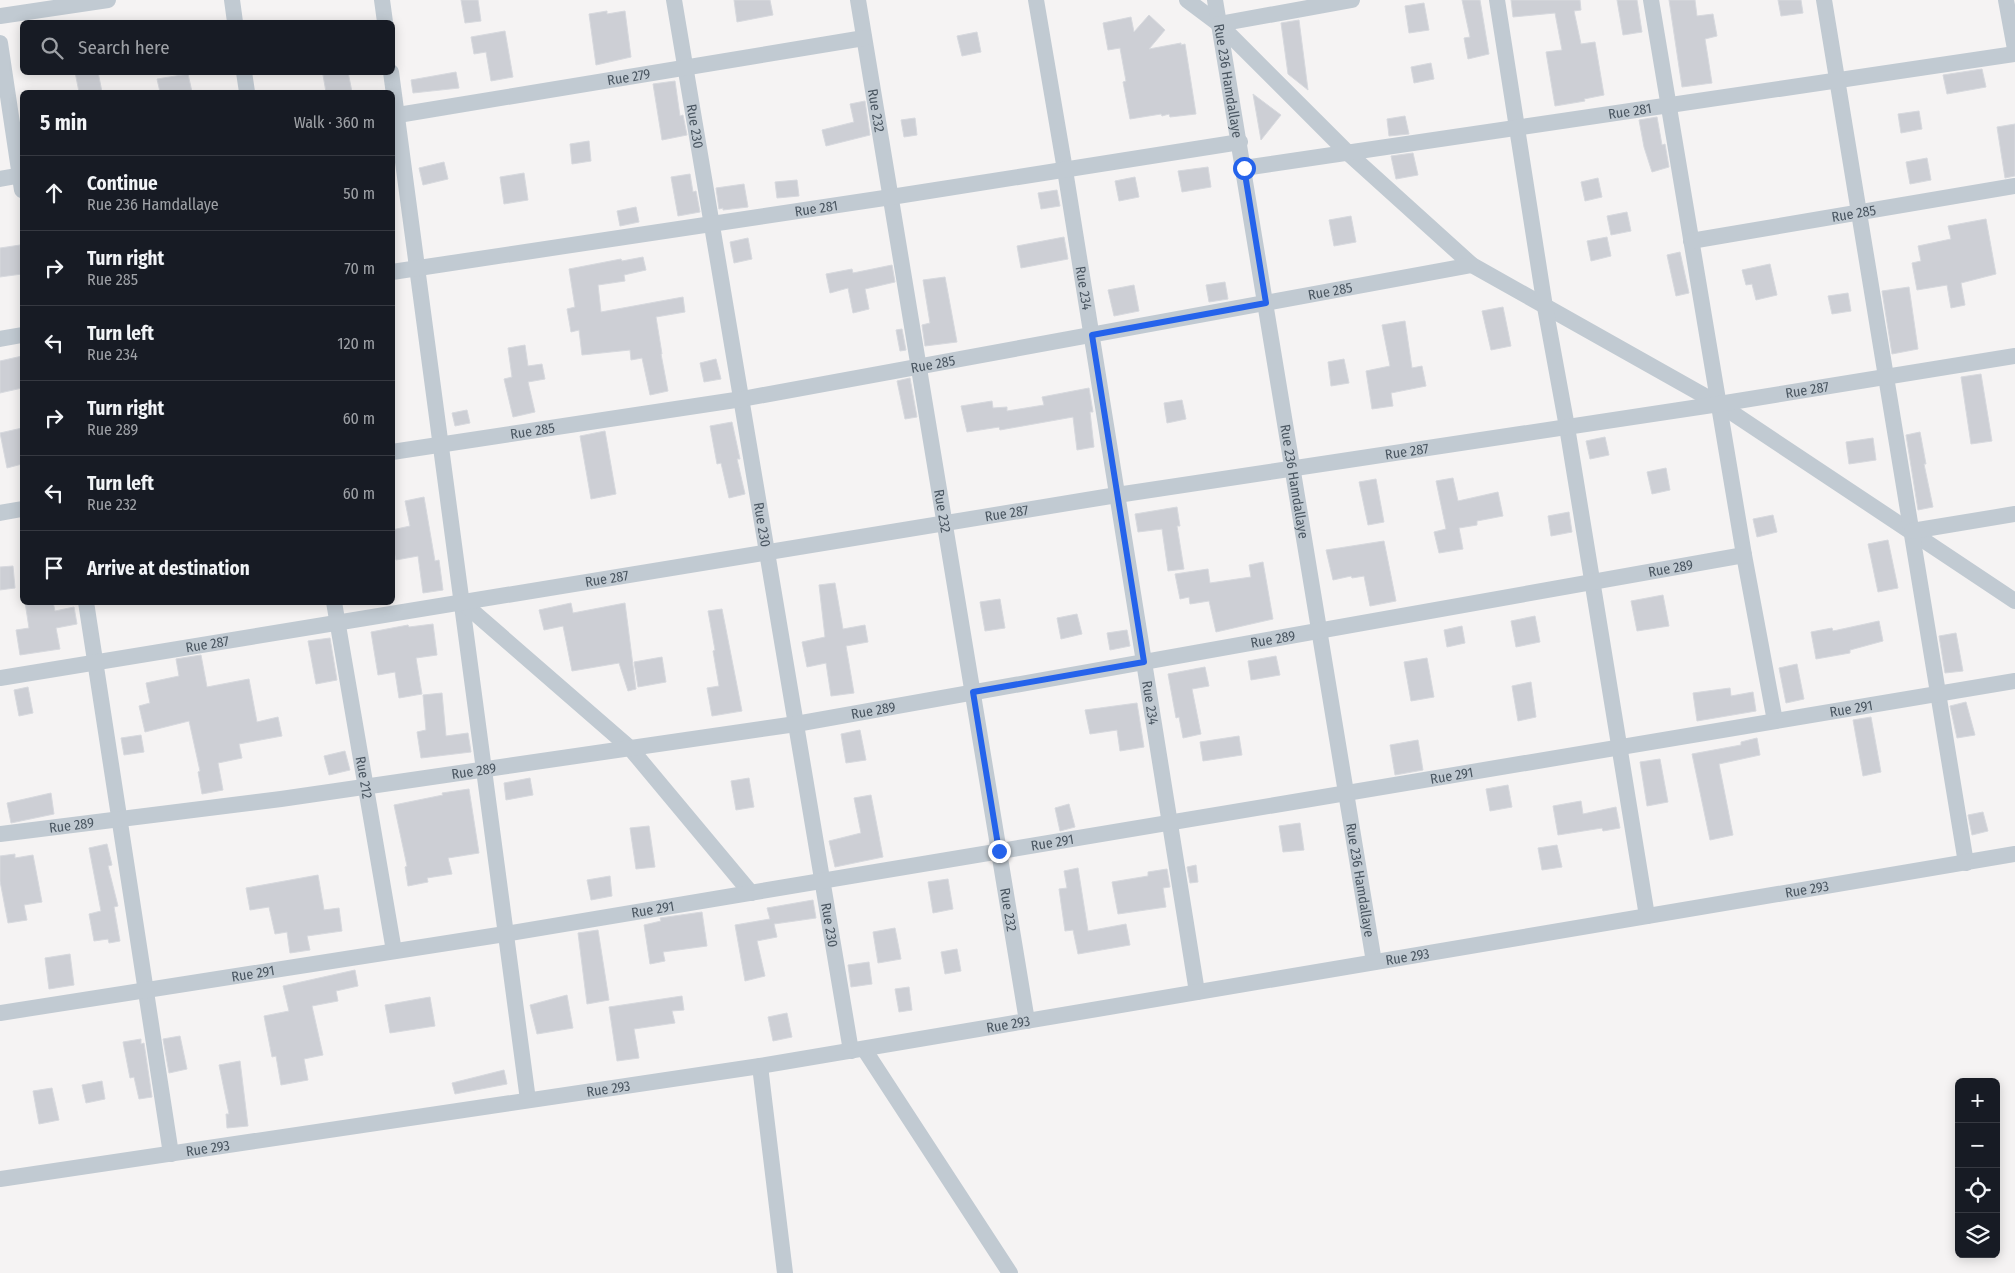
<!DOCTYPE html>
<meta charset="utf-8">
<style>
:root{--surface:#171b24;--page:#20242c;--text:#f1f3f6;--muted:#9ea1a6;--line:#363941}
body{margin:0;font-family:"Fira Sans Condensed",sans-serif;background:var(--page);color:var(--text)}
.controls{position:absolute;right:15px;bottom:15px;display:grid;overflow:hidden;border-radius:8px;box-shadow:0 2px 12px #0003}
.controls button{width:45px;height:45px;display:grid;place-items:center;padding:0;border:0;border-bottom:1px solid var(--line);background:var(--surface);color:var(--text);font:25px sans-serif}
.stop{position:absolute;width:15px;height:15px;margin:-11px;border:4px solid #2563eb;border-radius:50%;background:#fff}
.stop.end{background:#2563eb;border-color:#fff;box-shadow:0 1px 5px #0008}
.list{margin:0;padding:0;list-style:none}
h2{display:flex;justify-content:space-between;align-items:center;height:65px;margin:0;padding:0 20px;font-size:21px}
h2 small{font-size:16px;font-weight:400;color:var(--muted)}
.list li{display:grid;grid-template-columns:32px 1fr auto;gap:15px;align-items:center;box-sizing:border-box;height:75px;padding:0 20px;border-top:1px solid var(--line)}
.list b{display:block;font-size:19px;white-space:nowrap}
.list p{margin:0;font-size:16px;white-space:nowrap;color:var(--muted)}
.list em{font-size:16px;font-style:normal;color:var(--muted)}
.icon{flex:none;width:28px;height:28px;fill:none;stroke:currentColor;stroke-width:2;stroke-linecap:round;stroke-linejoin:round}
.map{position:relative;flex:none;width:2015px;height:1273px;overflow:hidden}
.search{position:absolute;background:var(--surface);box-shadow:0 2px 12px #0003;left:20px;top:20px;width:375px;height:55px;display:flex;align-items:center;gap:12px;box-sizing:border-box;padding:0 18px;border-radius:8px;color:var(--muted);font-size:19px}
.panel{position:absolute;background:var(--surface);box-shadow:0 2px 12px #0003;left:20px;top:90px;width:375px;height:515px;border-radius:8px}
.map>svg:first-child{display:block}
.building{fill:#cdcfd5;stroke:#d7d9de}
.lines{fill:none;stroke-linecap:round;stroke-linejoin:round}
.street{stroke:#c1cad2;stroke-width:16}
.route{stroke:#2563eb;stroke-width:6}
.labels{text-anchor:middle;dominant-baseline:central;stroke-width:4;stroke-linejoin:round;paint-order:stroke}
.street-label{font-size:14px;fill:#4a5661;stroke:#fff}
</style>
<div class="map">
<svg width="2015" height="1273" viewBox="0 0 2015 1273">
<rect width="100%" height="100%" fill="#f5f3f3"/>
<g class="building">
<polygon points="461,0 478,0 481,21 465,23"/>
<polygon points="734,0 770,0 773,15 737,22"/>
<polygon points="1462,0 1480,0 1489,54 1468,59 1464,38 1470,37"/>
<polygon points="1511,0 1580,0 1581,10 1574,11 1581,44 1595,42 1604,95 1584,99 1585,101 1555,106 1546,52 1562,50 1555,13 1513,17"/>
<polygon points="1617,0 1637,0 1642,32 1623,35"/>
<polygon points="1669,0 1695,0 1697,16 1713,14 1717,36 1705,39 1712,83 1682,87"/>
<polygon points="1778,0 1801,0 1803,13 1781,16"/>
<polygon points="1424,3 1429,30 1409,33 1405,6"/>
<polygon points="607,11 607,14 625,11 631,57 596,65 589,14"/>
<polygon points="1149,15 1165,30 1149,49 1181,43 1181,45 1185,44 1196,114 1170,117 1169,114 1162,116 1161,114 1130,119 1123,82 1126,81 1120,48 1108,50 1103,23 1131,17 1134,32"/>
<polygon points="1299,20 1308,90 1288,74 1281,23"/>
<polygon points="505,31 513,77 491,81 486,52 474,54 471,37"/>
<polygon points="977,32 981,52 962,56 957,36"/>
<polygon points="1431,63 1434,79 1414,83 1411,67"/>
<polygon points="1982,69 1986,87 1947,94 1943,75"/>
<polygon points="75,72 98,72 102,92 79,92"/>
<polygon points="338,72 348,72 352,92 326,92 323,75"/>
<polygon points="456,72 459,88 413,93 411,80"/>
<polygon points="188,74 192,92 160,92 157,79"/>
<polygon points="675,81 680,116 683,115 687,135 662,140 653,84"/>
<polygon points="1253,94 1281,115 1261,140"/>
<polygon points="865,101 870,135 826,146 822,130 854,122 850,104"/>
<polygon points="1919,111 1922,129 1901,133 1898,114"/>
<polygon points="1405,116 1409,134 1389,136 1387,119"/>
<polygon points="1657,117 1662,145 1665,144 1669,167 1652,172 1644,147 1639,120"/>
<polygon points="915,118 917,135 904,137 901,120"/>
<polygon points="2015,124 2015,176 2005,178 1997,127"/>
<polygon points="589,141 591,161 572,164 570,144"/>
<polygon points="1413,153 1418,175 1396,179 1391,156"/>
<polygon points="1927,158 1931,180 1910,184 1906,162"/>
<polygon points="444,162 448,179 423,185 419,168"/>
<polygon points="1208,167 1211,187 1182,192 1178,171"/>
<polygon points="524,173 528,200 504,204 500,177"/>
<polygon points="690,174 693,192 696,191 700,212 678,216 671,177"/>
<polygon points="1135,177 1139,197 1119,201 1115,181"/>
<polygon points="1598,178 1602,197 1585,201 1581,182"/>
<polygon points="797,180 799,196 777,198 775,182"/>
<polygon points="744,184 748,207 723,210 723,208 719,209 716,188"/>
<polygon points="1057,190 1060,206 1041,209 1038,193"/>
<polygon points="636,207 639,222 620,226 617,211"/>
<polygon points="1627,212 1631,231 1611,235 1607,216"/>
<polygon points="1351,216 1356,242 1334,246 1329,220"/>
<polygon points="1986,219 1996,274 1961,283 1965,305 1951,308 1947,285 1917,290 1912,263 1921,261 1918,246 1951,239 1948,226"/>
<polygon points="1064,237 1068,259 1021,268 1017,246"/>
<polygon points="1607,237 1611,256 1591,261 1587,241"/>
<polygon points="748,238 752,259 734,263 730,242"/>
<polygon points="20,245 22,274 0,277 0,248"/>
<polygon points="1680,252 1689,293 1676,296 1667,255"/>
<polygon points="643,257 646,270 624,275 625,281 598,285 601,312 683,297 685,312 656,317 662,354 661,354 668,391 650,395 642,358 631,360 630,350 582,355 579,330 571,332 567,309 575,307 569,269 621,259 622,261"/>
<polygon points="1770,264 1777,295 1756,300 1752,284 1746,285 1742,270"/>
<polygon points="892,265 895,282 865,289 869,309 853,313 848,288 830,293 826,274 852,269 853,273"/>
<polygon points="945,277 957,342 925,346 922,325 930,323 923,280"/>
<polygon points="1225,282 1228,299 1209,302 1206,285"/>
<polygon points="1134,285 1139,311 1114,316 1108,290"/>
<polygon points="1909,287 1918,349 1892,354 1882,291"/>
<polygon points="1848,293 1851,311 1832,314 1828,296"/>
<polygon points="1503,307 1511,346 1491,350 1482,311"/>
<polygon points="1405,321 1412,368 1422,366 1426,386 1391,393 1393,406 1372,409 1366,371 1390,366 1382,325"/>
<polygon points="902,329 906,350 900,351 896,330"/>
<polygon points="525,345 528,366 542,364 545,379 528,382 535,412 513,417 504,379 512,377 508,348"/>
<polygon points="22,356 22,388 0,393 0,361"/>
<polygon points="716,359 721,379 704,382 700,363"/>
<polygon points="1344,359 1349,383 1331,386 1328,362"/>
<polygon points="1981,374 1992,441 1971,444 1961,377"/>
<polygon points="910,378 917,417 905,419 897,381"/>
<polygon points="1089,388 1093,412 1090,412 1094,447 1077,450 1073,417 1000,430 999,427 967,432 961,406 992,401 993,408 1007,407 1007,411 1044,405 1042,397"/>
<polygon points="1182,400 1186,419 1167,423 1164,403"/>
<polygon points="467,410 470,423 455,426 452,413"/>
<polygon points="732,422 740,459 737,459 745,494 729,498 721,463 717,464 710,426"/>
<polygon points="22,428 22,464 7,468 0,433"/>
<polygon points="605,431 616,494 591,499 580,436"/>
<polygon points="1920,432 1926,464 1924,464 1933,507 1918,510 1906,435"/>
<polygon points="1605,437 1609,455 1590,459 1586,441"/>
<polygon points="1873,438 1876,460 1849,464 1846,442"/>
<polygon points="1666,468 1670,490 1652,494 1647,472"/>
<polygon points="1453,478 1458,501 1498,492 1503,516 1477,521 1477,525 1459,528 1463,549 1439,553 1434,532 1446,529 1436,481"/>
<polygon points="1376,479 1384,522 1368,525 1359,482"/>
<polygon points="424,497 435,561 439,560 443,590 423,593 418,556 396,560 392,543 392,530 410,526 405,501"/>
<polygon points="1177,507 1180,526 1177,526 1184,569 1168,571 1162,529 1138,532 1135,514"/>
<polygon points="1569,512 1572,532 1551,536 1548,516"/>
<polygon points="1773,515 1777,532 1757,537 1753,519"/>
<polygon points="1888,540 1898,588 1878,592 1868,544"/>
<polygon points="1384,541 1396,601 1370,606 1364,576 1352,578 1351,576 1333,580 1326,550"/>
<polygon points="1263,562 1273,619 1216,632 1209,601 1190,604 1189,597 1180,599 1175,574 1208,569 1210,583 1251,577 1249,565"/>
<polygon points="13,566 15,588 0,590 0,567"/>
<polygon points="835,583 843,629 865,625 868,642 846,646 854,693 831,696 826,663 807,667 802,642 825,637 819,585"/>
<polygon points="1663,595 1669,626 1637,631 1631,601"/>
<polygon points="1000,599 1005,628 985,631 980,602"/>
<polygon points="25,602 53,602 55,611 74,607 77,624 56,628 60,649 20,655 16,630 29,628"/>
<polygon points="571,603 573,613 625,603 636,689 628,691 619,663 572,671 563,626 544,630 539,610"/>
<polygon points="722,609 742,711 712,716 707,688 719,686 713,651 715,650 708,611"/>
<polygon points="1077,614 1082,634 1061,639 1057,618"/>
<polygon points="1535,616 1540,642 1516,647 1511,621"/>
<polygon points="1879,621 1883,641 1850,650 1850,653 1816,659 1811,632 1832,628 1833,631"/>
<polygon points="433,624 437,655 416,658 422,694 399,698 395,672 378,675 371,632 408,625 409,627"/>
<polygon points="1462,626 1465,643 1447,647 1444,630"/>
<polygon points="1127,630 1130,646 1110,650 1107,633"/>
<polygon points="1956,633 1963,671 1945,673 1939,636"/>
<polygon points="330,638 337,680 316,684 308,641"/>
<polygon points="201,655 207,687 249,679 257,722 278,717 282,736 239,744 242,758 218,763 223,790 202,794 198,772 200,771 189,721 145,732 139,706 150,703 146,683 179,676 176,659"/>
<polygon points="1276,656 1280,675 1251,680 1248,661"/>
<polygon points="662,657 666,682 638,687 634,662"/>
<polygon points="1427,658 1434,697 1411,701 1404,662"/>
<polygon points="1797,664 1804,699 1786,703 1779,668"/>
<polygon points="1205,667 1209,686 1192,689 1201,734 1183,738 1179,717 1176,718 1168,674"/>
<polygon points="1531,682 1536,717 1518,721 1512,686"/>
<polygon points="28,687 33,713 19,716 14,690"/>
<polygon points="1730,688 1731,696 1753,692 1756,711 1697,721 1693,693"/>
<polygon points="442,693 446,736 468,733 471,752 421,758 417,732 426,730 423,695"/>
<polygon points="1966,702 1975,735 1957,738 1950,706"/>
<polygon points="1137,703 1144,747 1120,751 1117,730 1090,734 1085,710"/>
<polygon points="1871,717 1881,772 1863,776 1853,720"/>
<polygon points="860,730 866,760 846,763 841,734"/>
<polygon points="141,735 144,752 124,755 121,738"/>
<polygon points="1239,736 1242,755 1203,761 1200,742"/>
<polygon points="1757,738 1760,755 1719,764 1733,835 1710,840 1692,754 1741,745 1741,742"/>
<polygon points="1418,740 1423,770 1395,775 1390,745"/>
<polygon points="345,751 350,770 329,775 324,756"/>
<polygon points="1660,759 1668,802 1647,806 1640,762"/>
<polygon points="530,778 533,795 506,800 504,783"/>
<polygon points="749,778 754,807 736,810 731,781"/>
<polygon points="1508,785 1512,807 1490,811 1486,789"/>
<polygon points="469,789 479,853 448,858 452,874 427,878 428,882 408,886 405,867 407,866 394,805 443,795 442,793"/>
<polygon points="51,793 54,814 11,823 7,803"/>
<polygon points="871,795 883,857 835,867 829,841 861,833 854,798"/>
<polygon points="1581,801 1583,814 1616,807 1620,828 1603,831 1602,828 1558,835 1553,806"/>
<polygon points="1069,804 1075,827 1060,831 1055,808"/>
<polygon points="1983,812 1988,831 1972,835 1968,815"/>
<polygon points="1300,823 1304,850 1283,852 1279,826"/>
<polygon points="649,826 655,867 636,869 630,828"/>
<polygon points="107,844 112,865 108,866 118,906 114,907 120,941 109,943 108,939 94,941 89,914 101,911 89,848"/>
<polygon points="1557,845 1562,867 1542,870 1538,848"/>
<polygon points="15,854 15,858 33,855 42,902 24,905 27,920 8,923 0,881 0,856"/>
<polygon points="1196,865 1198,882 1190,883 1187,867"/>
<polygon points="1078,868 1088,931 1126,924 1130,945 1078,954 1073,930 1065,931 1059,889 1067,888 1064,871"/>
<polygon points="1167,869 1170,887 1163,888 1166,907 1118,914 1112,882 1148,876 1148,872"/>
<polygon points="318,875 324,910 339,908 342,931 307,936 310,950 290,953 287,932 275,934 269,907 250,910 246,888"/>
<polygon points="610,876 612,896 591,900 587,880"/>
<polygon points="948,879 953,909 933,913 928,882"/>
<polygon points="813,900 816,918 774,924 777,937 757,941 765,976 745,981 735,925 770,919 767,908"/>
<polygon points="702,912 707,946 663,952 665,961 650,964 644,925 661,921 660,918"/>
<polygon points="895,928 901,959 878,963 873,932"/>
<polygon points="598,930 609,1000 587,1004 578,933"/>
<polygon points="957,949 961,971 945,974 941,952"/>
<polygon points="70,954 74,985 49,989 45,958"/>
<polygon points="869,962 872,984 851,987 848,965"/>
<polygon points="355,970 358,986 336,991 338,1001 312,1006 323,1055 304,1059 308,1080 281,1085 276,1056 272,1057 264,1016 289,1011 283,986"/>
<polygon points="909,987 912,1010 899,1012 895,989"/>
<polygon points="567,995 573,1028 537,1034 530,1005"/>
<polygon points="682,996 684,1010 672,1011 675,1023 634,1029 639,1058 617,1061 609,1007"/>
<polygon points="430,997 435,1026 390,1033 385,1005"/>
<polygon points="787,1013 792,1037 773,1041 768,1017"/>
<polygon points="180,1036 187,1069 169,1073 163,1039"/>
<polygon points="141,1039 141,1044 144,1043 152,1097 139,1099 134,1077 130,1078 123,1042"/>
<polygon points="240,1061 248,1126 227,1128 226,1114 229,1114 219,1065"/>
<polygon points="504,1070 507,1084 455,1094 452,1083"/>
<polygon points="102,1081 105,1099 86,1103 82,1085"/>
<polygon points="52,1088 59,1120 39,1124 33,1091"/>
</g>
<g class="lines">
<g class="street">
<polyline points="232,0 235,22"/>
<polyline points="382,0 385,22"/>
<path id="s1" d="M 674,0 L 851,1051"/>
<path id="s2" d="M 858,0 L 1027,1021"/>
<path id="s3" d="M 1036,0 L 1065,170 L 1197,992"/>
<polyline points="1187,0 1219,24 1348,153 1472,265 1719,404 2015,601"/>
<path id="s4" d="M 1215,0 L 1374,962"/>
<polyline points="1497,0 1545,307 1567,427 1647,916"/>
<polyline points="1651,0 1744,555 1775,721"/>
<polyline points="1824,0 1966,863"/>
<polyline points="2006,0 2015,49"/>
<polyline points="0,16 108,0"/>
<polyline points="1219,24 1352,0"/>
<polyline points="0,43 22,190"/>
<polyline points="244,72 247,92"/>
<polyline points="391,72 528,1100"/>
<path id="s5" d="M 392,116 L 864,38"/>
<path id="s6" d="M 1244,168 L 2015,54"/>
<polyline points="0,179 22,175"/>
<path id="s7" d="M 1691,241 L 2015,186"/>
<path id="s8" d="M 392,272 L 891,197 L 1240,142"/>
<polyline points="0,339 22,335"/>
<path id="s9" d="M 392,452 L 742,399 L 1472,265"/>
<polyline points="0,513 22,509"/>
<polyline points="1912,531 2015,514"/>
<polyline points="86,602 171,1154"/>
<path id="s10" d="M 334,602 L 394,951"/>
<polyline points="462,602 630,748 751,893"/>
<path id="s11" d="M 0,678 L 1117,495 L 1719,404 L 2015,356"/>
<path id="s12" d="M 0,834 L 281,799 L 796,724 L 1744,555"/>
<path id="s13" d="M 0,1013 L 505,934 L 2015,681"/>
<polyline points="864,1049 1010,1273"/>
<polyline points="760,1066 785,1273"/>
<path id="s14" d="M 0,1179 L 760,1066 L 2015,854"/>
</g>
</g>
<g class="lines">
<polyline class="route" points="999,851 973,692 1144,662 1092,335 1266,303 1244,168"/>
</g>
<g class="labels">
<g class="street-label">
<text stroke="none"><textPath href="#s5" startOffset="240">Rue 279</textPath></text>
<text stroke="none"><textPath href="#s4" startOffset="82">Rue 236 Hamdallaye</textPath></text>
<text stroke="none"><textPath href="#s2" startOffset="112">Rue 232</textPath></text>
<text stroke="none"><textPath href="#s6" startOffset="390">Rue 281</textPath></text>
<text stroke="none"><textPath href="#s1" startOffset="128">Rue 230</textPath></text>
<text stroke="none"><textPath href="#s8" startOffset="429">Rue 281</textPath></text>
<text stroke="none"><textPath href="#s7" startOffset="165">Rue 285</textPath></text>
<text stroke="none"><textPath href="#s3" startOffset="292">Rue 234</textPath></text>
<text stroke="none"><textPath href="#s9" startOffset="952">Rue 285</textPath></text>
<text stroke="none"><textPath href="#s9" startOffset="548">Rue 285</textPath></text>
<text stroke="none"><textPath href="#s11" startOffset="1830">Rue 287</textPath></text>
<text stroke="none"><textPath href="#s9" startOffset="142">Rue 285</textPath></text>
<text stroke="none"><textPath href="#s11" startOffset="1425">Rue 287</textPath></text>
<text stroke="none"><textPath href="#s4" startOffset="488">Rue 236 Hamdallaye</textPath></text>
<text stroke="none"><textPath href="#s2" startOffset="518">Rue 232</textPath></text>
<text stroke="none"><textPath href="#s11" startOffset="1020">Rue 287</textPath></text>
<text stroke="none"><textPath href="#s1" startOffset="532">Rue 230</textPath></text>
<text stroke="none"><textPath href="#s12" startOffset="1692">Rue 289</textPath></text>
<text stroke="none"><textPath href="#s11" startOffset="615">Rue 287</textPath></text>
<text stroke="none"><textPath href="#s12" startOffset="1288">Rue 289</textPath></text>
<text stroke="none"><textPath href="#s11" startOffset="210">Rue 287</textPath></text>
<text stroke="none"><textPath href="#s3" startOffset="712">Rue 234</textPath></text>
<text stroke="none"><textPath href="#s13" startOffset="1876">Rue 291</textPath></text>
<text stroke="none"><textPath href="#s12" startOffset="882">Rue 289</textPath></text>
<text stroke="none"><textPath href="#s12" startOffset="478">Rue 289</textPath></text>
<text stroke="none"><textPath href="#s13" startOffset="1471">Rue 291</textPath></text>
<text stroke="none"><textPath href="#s10" startOffset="178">Rue 212</textPath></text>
<text stroke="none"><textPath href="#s12" startOffset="72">Rue 289</textPath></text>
<text stroke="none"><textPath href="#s13" startOffset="1066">Rue 291</textPath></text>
<text stroke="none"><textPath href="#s4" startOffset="892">Rue 236 Hamdallaye</textPath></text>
<text stroke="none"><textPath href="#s14" startOffset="1830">Rue 293</textPath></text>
<text stroke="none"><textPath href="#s13" startOffset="661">Rue 291</textPath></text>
<text stroke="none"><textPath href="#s2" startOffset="922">Rue 232</textPath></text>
<text stroke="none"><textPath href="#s1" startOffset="938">Rue 230</textPath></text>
<text stroke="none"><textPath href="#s14" startOffset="1425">Rue 293</textPath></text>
<text stroke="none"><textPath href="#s13" startOffset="256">Rue 291</textPath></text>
<text stroke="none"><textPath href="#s14" startOffset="1020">Rue 293</textPath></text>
<text stroke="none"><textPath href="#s14" startOffset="615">Rue 293</textPath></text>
<text stroke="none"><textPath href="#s14" startOffset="210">Rue 293</textPath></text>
</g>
</g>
</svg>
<div class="controls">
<button>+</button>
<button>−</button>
<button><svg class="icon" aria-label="locate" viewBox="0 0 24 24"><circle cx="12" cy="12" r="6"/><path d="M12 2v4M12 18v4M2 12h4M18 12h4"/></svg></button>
<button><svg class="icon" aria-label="layers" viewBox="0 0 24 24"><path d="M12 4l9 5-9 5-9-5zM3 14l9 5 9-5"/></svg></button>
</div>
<div class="stop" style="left:1244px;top:168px"></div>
<div class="stop end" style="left:999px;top:851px"></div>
<div class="search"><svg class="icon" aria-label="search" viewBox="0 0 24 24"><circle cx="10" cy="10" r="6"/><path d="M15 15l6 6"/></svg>Search here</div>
<section class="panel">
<h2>5 min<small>Walk · 360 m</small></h2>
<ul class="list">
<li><svg class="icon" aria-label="ahead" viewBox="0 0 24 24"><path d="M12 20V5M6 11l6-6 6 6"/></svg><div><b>Continue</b><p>Rue 236 Hamdallaye</p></div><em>50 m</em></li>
<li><svg class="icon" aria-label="right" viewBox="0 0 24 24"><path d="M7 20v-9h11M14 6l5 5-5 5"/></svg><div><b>Turn right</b><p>Rue 285</p></div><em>70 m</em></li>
<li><svg class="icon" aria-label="left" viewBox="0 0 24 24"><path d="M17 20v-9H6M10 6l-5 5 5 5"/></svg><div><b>Turn left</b><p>Rue 234</p></div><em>120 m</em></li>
<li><svg class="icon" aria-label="right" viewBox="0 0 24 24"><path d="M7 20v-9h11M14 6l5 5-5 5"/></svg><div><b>Turn right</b><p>Rue 289</p></div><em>60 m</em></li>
<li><svg class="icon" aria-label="left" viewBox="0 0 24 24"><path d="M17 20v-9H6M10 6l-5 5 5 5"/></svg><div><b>Turn left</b><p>Rue 232</p></div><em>60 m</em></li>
<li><svg class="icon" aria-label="arrive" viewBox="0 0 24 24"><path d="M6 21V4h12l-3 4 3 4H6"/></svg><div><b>Arrive at destination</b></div></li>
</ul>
</section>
</div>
